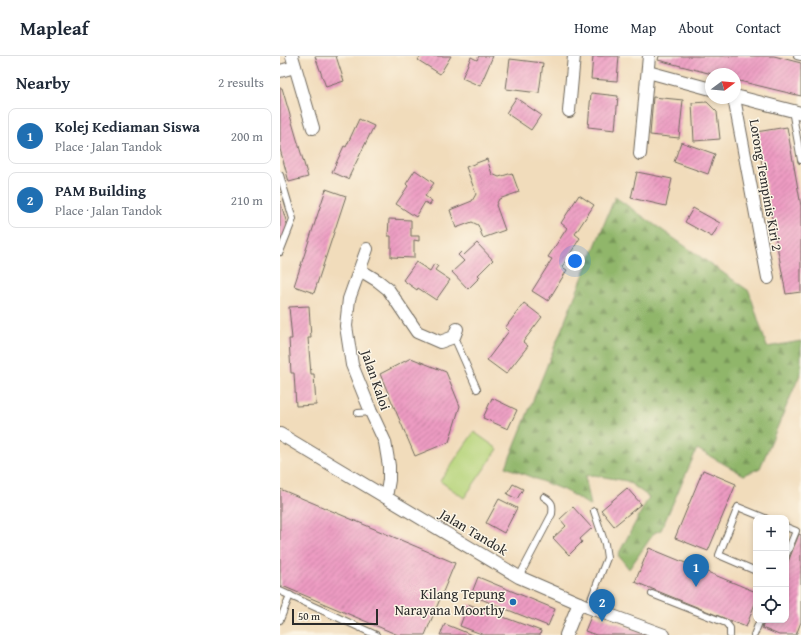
<!DOCTYPE html>
<meta charset="utf-8">
<style>
:root{--surface:#fff;--page:#f6f6f7;--text:#1f2937;--muted:#747a83;--line:#e0e1e3;--accent:#1f6fb2}
body{margin:0;font-family:"Gentium Book Plus",serif;background:var(--page);color:var(--text)}
.controls{position:absolute;right:12px;bottom:12px;display:grid;overflow:hidden;border-radius:8px;box-shadow:0 2px 6px #0003}
.controls button{width:36px;height:36px;display:grid;place-items:center;padding:0;border:0;border-bottom:1px solid var(--line);background:var(--surface);color:var(--text);font:20px sans-serif}
.compass{position:absolute;left:425px;top:12px;width:36px;height:36px;border-radius:50%;background:var(--surface);box-shadow:0 2px 6px #0003;rotate:74deg}
.scale{position:absolute;left:12px;bottom:10px;width:86px;box-sizing:border-box;padding-left:4px;border:2px solid #2b2b2b;border-top:0;font-size:11px;line-height:14px;white-space:nowrap;color:#2b2b2b;-webkit-text-stroke:3px #fcf5e5;paint-order:stroke}
.you{position:absolute;left:295px;top:205px;width:14px;height:14px;margin:-10px;border:3px solid #fff;border-radius:50%;background:#1a73e8;box-shadow:0 0 0 6px #1a73e833}
.badge{display:grid;place-items:center;width:26px;height:26px;border-radius:50%;background:var(--accent);color:#fff;font-size:13px;font-weight:700}
.pin{position:absolute;translate:-50% -33px;filter:drop-shadow(0 1px 2px #0008)}
.pin::after{content:'';position:absolute;top:21px;width:14px;height:12px;background:inherit;clip-path:polygon(0 0,100% 0,50% 100%)}
.list{margin:0;padding:0;list-style:none}
h2{display:flex;justify-content:space-between;align-items:center;height:52px;margin:0;padding:0 16px;font-size:17px}
h2 small{font-size:13px;font-weight:400;color:var(--muted)}
.list li{display:grid;grid-template-columns:26px 1fr auto;gap:12px;align-items:center;box-sizing:border-box;height:56px;margin:0 8px 8px;padding:0 8px;border:1px solid var(--line);border-radius:8px}
.list b{display:block;font-size:15px;white-space:nowrap}
.list p{margin:0;font-size:13px;white-space:nowrap;color:var(--muted)}
.list em{font-size:13px;font-style:normal;color:var(--muted)}
.icon{flex:none;width:22px;height:22px;fill:none;stroke:currentColor;stroke-width:2;stroke-linecap:round;stroke-linejoin:round}
.map{position:relative;flex:none;width:521px;height:579px;overflow:hidden}
header{display:flex;align-items:center;gap:24px;box-sizing:border-box;height:56px;padding:0 20px;background:var(--surface);border-bottom:1px solid var(--line)}
header strong{font-size:19px}
nav{display:flex;gap:22px;margin-inline-start:auto;font-size:14px}
main{display:flex}
aside{flex:1;background:var(--surface)}
.map>svg:first-child{display:block}
.forest{fill:url(#forest-firs);stroke:#5e704a}
.pitch{fill:#b6d47a;stroke:#708052}
.building{fill:url(#building-hatch)}
.lines{fill:none;stroke-linecap:round;stroke-linejoin:round}
.service-casing{stroke:#70695d;stroke-width:8}
.minor-casing{stroke:#70695d;stroke-width:14}
.service{stroke:#fff;stroke-width:6}
.minor{stroke:#fff;stroke-width:12}
.poi-dot{fill:#1f6fb2;stroke:#fcf5e5;stroke-width:1.5}
.labels{text-anchor:middle;dominant-baseline:central;stroke-width:3;stroke-linejoin:round;paint-order:stroke}
.street-label{font-size:14px;fill:#2b2b2b;stroke:#fcf5e5}
.poi-label{font-size:14px;fill:#2b2b2b;stroke:#fcf5e5;text-anchor:end}
</style>
<header>
<strong>Mapleaf</strong>
<nav><a>Home</a><a>Map</a><a>About</a><a>Contact</a></nav>
</header>
<main>
<aside>
<h2>Nearby<small>2 results</small></h2>
<ul class="list">
<li><span class="badge">1</span><div><b>Kolej Kediaman Siswa</b><p>Place · Jalan Tandok</p></div><em>200 m</em></li>
<li><span class="badge">2</span><div><b>PAM Building</b><p>Place · Jalan Tandok</p></div><em>210 m</em></li>
</ul>
</aside>
<div class="map">
<svg width="521" height="579" viewBox="0 0 521 579">
<defs>
<pattern id="forest-firs" width="22" height="20" patternUnits="userSpaceOnUse"><rect width="22" height="20" fill="#90b66a"/><path d="M5 1l3.5 6h-7zM16 11l3.5 6h-7z" fill="#769457"/></pattern>
<pattern id="building-hatch" width="6" height="6" patternUnits="userSpaceOnUse"><rect width="6" height="6" fill="#ed9bc2"/><path d="M-1 1l2-2M0 6l6-6M5 7l2-2" fill="none" stroke="#c07f9e"/></pattern>
</defs>
<rect width="100%" height="100%" fill="#fcf5e5"/>
<filter id="ink" filterUnits="userSpaceOnUse"><feTurbulence type="fractalNoise" baseFrequency=".025" numOctaves="2"/><feDisplacementMap in="SourceGraphic" scale="8" xChannelSelector="R" yChannelSelector="G"/><feConvolveMatrix kernelMatrix="1 2 1 2 8 2 1 2 1" color-interpolation-filters="sRGB"/></filter>
<filter id="wash" filterUnits="userSpaceOnUse"><feTurbulence type="fractalNoise" baseFrequency=".012" numOctaves="4" result="noise"/><feDisplacementMap in="SourceGraphic" scale="16" xChannelSelector="R" yChannelSelector="G"/><feGaussianBlur stdDeviation="0.9" result="paint"/><feColorMatrix in="noise" values="0 0 0 0 0 0 0 0 0 0 0 0 0 0 0 0 0 1.4 0 .05"/><feComposite in="paint" operator="in"/></filter>
<g filter="url(#wash)">
<rect width="100%" height="100%" fill="#f1dcbb"/>
<polygon class="forest" points="335,141 469,235 487,291 521,285 521,316 480,412 464,419 417,393 381,474 374,477 349,513 338,499 369,441 347,425 313,419 305,420 311,450 286,435 226,411"/>
<polygon class="pitch" points="194,376 218,393 184,442 160,425"/>
<g id="blocks">
<g class="building">
<polygon points="35,0 56,0 64,25 46,31"/>
<polygon points="141,0 171,0 160,18 138,4"/>
<polygon points="199,0 213,0 200,30 182,22 191,1 197,4"/>
<polygon points="313,0 339,0 337,25 311,23"/>
<polygon points="379,0 494,0 521,7 521,40 455,24 455,18 432,18 378,4"/>
<polygon points="230,3 263,7 259,37 226,33"/>
<polygon points="0,32 2,32 28,121 9,126 0,93"/>
<polygon points="311,37 338,40 335,74 308,71"/>
<polygon points="373,41 403,44 399,82 370,79"/>
<polygon points="236,42 261,59 251,74 226,57"/>
<polygon points="427,46 437,56 440,83 414,85 412,47"/>
<polygon points="79,63 94,70 68,123 52,116 64,90 66,91"/>
<polygon points="507,71 521,150 521,236 506,238 476,76"/>
<polygon points="401,86 435,98 428,118 394,106"/>
<polygon points="207,103 212,118 219,121 232,117 239,136 219,143 216,149 225,174 203,182 198,169 192,166 176,172 170,154 192,145 196,138 186,111"/>
<polygon points="135,114 154,127 145,140 152,145 150,149 145,146 136,161 116,148 128,130 126,128"/>
<polygon points="357,116 392,123 386,150 351,142"/>
<polygon points="46,133 66,140 34,237 14,230"/>
<polygon points="299,139 314,149 295,178 300,182 282,211 287,214 268,245 252,235 272,203 268,201 287,172 281,167"/>
<polygon points="0,145 8,171 0,190"/>
<polygon points="413,152 440,167 432,181 405,166"/>
<polygon points="109,163 131,164 131,180 139,180 139,185 134,184 134,202 111,201 111,180 108,180"/>
<polygon points="197,187 213,204 198,219 200,221 188,233 172,216 184,205 178,199 181,196 184,199"/>
<polygon points="136,206 150,215 154,208 158,210 155,214 170,224 156,244 138,232 137,234 123,224"/>
<polygon points="244,247 262,261 243,286 248,290 226,318 207,304 229,275 225,272"/>
<polygon points="29,250 31,282 28,282 31,318 34,318 36,349 16,350 14,317 11,317 9,283 12,283 9,251"/>
<polygon points="131,302 166,316 180,350 169,386 135,400 100,318"/>
<polygon points="212,342 237,354 228,373 203,362"/>
<polygon points="423,414 456,428 428,495 395,482"/>
<polygon points="233,428 243,433 237,443 227,438"/>
<polygon points="347,432 361,448 334,470 321,454"/>
<polygon points="0,433 175,507 145,579 118,579 0,529"/>
<polygon points="219,443 237,452 224,477 206,467"/>
<polygon points="293,451 312,472 300,483 302,486 289,499 273,482 286,470 280,463"/>
<polygon points="519,478 521,479 521,566 516,579 499,579 482,572 485,564 506,564 506,511"/>
<polygon points="369,492 476,536 476,545 466,571 355,526"/>
<polygon points="198,521 275,553 268,570 191,539"/>
<polygon points="188,548 261,575 260,579 204,579 180,570"/>
<polygon points="312,558 369,579 316,579 305,575"/>
<polygon points="165,568 192,579 160,579"/>
</g>
</g>
</g>
<g filter="url(#ink)">
<use href="#blocks" fill-opacity="0" stroke="#70695d" stroke-width="1"/>
<g class="lines">
<g class="service-casing">
<g id="service">
<polyline points="517,0 521,1"/>
<polyline points="512,54 521,104"/>
<polyline points="0,119 13,163 0,196"/>
<polyline points="174,281 197,333"/>
<polyline points="78,357 91,356"/>
<polyline points="506,471 516,475 506,499"/>
<polyline points="476,515 439,499 458,451 485,462"/>
<path d="M 239,521 L 272,458 C 273,449 273,446 264,441"/>
<polyline points="0,535 96,579"/>
<polyline points="372,538 446,567 450,572 450,579"/>
<polyline points="308,551 327,502 325,488 314,455"/>
<polyline points="0,564 10,539"/>
<polyline points="474,579 480,564"/>
</g>
</g>
<g class="minor-casing">
<g id="minor">
<polyline points="12,0 33,72"/>
<polyline points="0,15 15,11"/>
<polyline points="368,16 431,33"/>
<polyline points="455,40 521,57"/>
<polyline points="454,42 488,222"/>
<polyline points="289,55 294,0"/>
<polyline points="360,98 369,0"/>
<polyline points="87,193 69,243 66,270 72,309 91,356 105,386 109,410 109,424 106,441"/>
<polyline points="80,214 98,225 108,233 137,276 160,286 174,281 177,273"/>
<polyline points="0,378 239,521 308,551 384,579"/>
<polyline points="286,579 299,547"/>
</g>
</g>
<use href="#service" class="service"/>
<use href="#minor" class="minor"/>
</g>
</g>
<circle class="poi-dot" cx="233" cy="546" r="4"/>
<g class="labels">
<g class="street-label">
<text transform="translate(486 129) rotate(80)">Lorong Tempinis Kiri 2</text>
<text transform="translate(96 324) rotate(71)">Jalan Kaloi</text>
<text transform="translate(194 476) rotate(31)">Jalan Tandok</text>
</g>
<g class="poi-label">
<text x="225" y="538">Kilang Tepung<tspan x="225" dy="16">Narayana Moorthy</tspan></text>
</g>
</g>
</svg>
<div class="controls">
<button>+</button>
<button>−</button>
<button><svg class="icon" aria-label="locate" viewBox="0 0 24 24"><circle cx="12" cy="12" r="6"/><path d="M12 2v4M12 18v4M2 12h4M18 12h4"/></svg></button>
</div>
<svg class="compass" viewBox="-18 -18 36 36"><path d="M0-13l5 13h-10z" fill="#e53935"/><path d="M0 13l5-13h-10z" fill="#747a83"/></svg>
<div class="scale">50 m</div>
<div class="you"></div>
<div class="pin badge" style="left:416px;top:531px">1</div>
<div class="pin badge" style="left:322px;top:566px">2</div>
</div>
</main>
